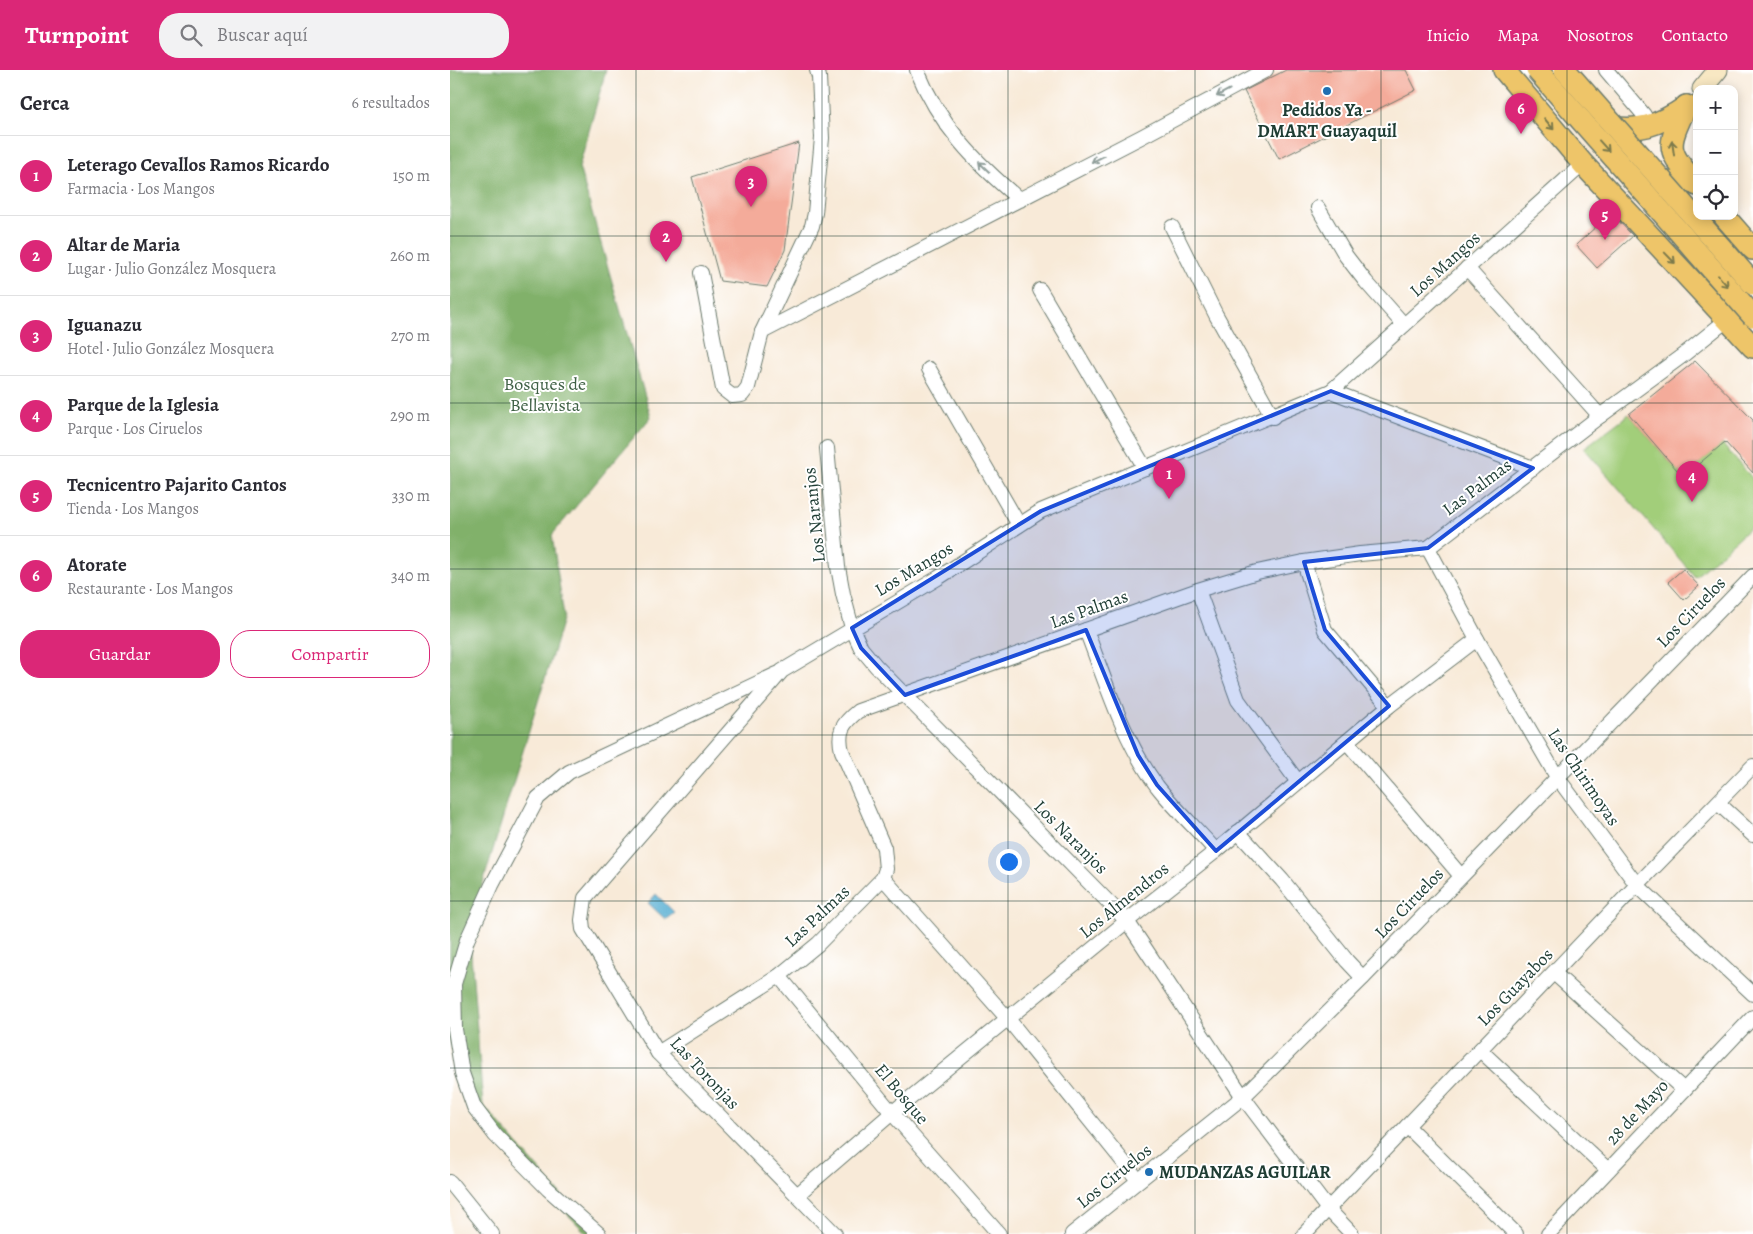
<!DOCTYPE html>
<html lang="es">
<meta charset="utf-8">
<style>
:root{--surface:#fff;--page:#f2f2f3;--text:#2b2b33;--muted:#7c7c81;--line:#e1e1e2;--accent:#db2777}
body{margin:0;font-family:Alegreya,serif;background:var(--page);color:var(--text)}
.controls{position:absolute;right:15px;top:15px;display:grid;overflow:hidden;border-radius:10px;box-shadow:0 2px 12px #0003}
.controls button{width:45px;height:45px;display:grid;place-items:center;padding:0;border:0;border-bottom:1px solid var(--line);background:var(--surface);color:var(--text);font:25px sans-serif}
.you{position:absolute;left:558px;top:791px;width:18px;height:18px;margin:-12px;border:4px solid #fff;border-radius:50%;background:#1a73e8;box-shadow:0 0 0 8px #1a73e833}
.badge{display:grid;place-items:center;width:32px;height:32px;border-radius:50%;background:var(--accent);color:#fff;font-size:16px;font-weight:700}
.pin{position:absolute;translate:-50% -41px;filter:drop-shadow(0 1px 2px #0008)}
.pin::after{content:'';position:absolute;top:26px;width:18px;height:15px;background:inherit;clip-path:polygon(0 0,100% 0,50% 100%)}
.list{margin:0;padding:0;list-style:none}
h2{display:flex;justify-content:space-between;align-items:center;height:65px;margin:0;padding:0 20px;font-size:21px}
h2 small{font-size:16px;font-weight:400;color:var(--muted)}
.list li{display:grid;grid-template-columns:32px 1fr auto;gap:15px;align-items:center;box-sizing:border-box;height:80px;padding:0 20px;border-top:1px solid var(--line)}
.list b{display:block;font-size:19px;white-space:nowrap}
.list p{margin:0;font-size:16px;white-space:nowrap;color:var(--muted)}
.list em{font-size:16px;font-style:normal;color:var(--muted)}
.actions{display:flex;gap:10px;padding:15px 20px}
.actions a{flex:1;padding:11px 0;border:1px solid var(--accent);border-radius:20px;text-align:center;font-size:18px;color:var(--accent)}
.actions .main{background:var(--accent);color:#fff}
.icon{flex:none;width:28px;height:28px;fill:none;stroke:currentColor;stroke-width:2;stroke-linecap:round;stroke-linejoin:round}
.map{position:relative;flex:none;width:1303px;height:1164px;overflow:hidden}
header{display:flex;align-items:center;gap:30px;box-sizing:border-box;height:70px;padding:0 25px;background:var(--accent);color:#fff}
header strong{font-size:24px}
nav{display:flex;gap:28px;margin-inline-start:auto;font-size:18px}
.search{width:350px;height:45px;background:var(--page);display:flex;align-items:center;gap:12px;box-sizing:border-box;padding:0 18px;border-radius:20px;color:var(--muted);font-size:19px}
main{display:flex}
aside{flex:1;background:var(--surface)}
.map>svg:first-child{display:block}
.green{fill:#a2ce7a;stroke:#608657}
.forest{fill:#81b16a;stroke:#50774f}
.water{fill:#54add1;stroke:#3a7582}
.building{fill:#f4ab9a}
.lines{fill:none;stroke-linecap:round;stroke-linejoin:round}
.street-casing{stroke:#6b7a6d;stroke-width:16}
.secondary-casing{stroke:#6b7a6d;stroke-width:21}
.primary-casing{stroke:#6b7a6d;stroke-width:24}
.street{stroke:#fff;stroke-width:14}
.secondary{stroke:#f8e8c3;stroke-width:19}
.primary{stroke:#eec569;stroke-width:21}
.primary-bridge-casing{stroke:#6b7a6d;stroke-width:24;stroke-linecap:butt}
.primary-bridge{stroke:#eec569;stroke-width:21}
.oneway{stroke:#8f9e9a}
.oneway2{stroke:#7c7a4c}
.marked{fill:#1d4ed8;fill-opacity:0.2;stroke:#1d4ed8;stroke-width:4;stroke-linejoin:round}
.grid{fill:none;stroke:#1f3d34;stroke-width:1;stroke-opacity:0.55}
.poi-dot{fill:#1f6fb2;stroke:#fff;stroke-width:2}
.labels{text-anchor:middle;dominant-baseline:central;stroke-width:4;stroke-linejoin:round;paint-order:stroke}
.poi-label{font-size:18px;font-weight:bold;fill:#1f3d34;stroke:#fff}
.street-label{font-size:18px;fill:#1f3d34;stroke:#fff}
.park-label{font-size:18px;fill:#406146;stroke:#fff}
</style>
<header>
<strong>Turnpoint</strong>
<div class="search"><svg class="icon" aria-label="search" viewBox="0 0 24 24"><circle cx="10" cy="10" r="6"/><path d="M15 15l6 6"/></svg>Buscar aquí</div>
<nav><a>Inicio</a><a>Mapa</a><a>Nosotros</a><a>Contacto</a></nav>
</header>
<main>
<aside>
<h2>Cerca<small>6 resultados</small></h2>
<ul class="list">
<li><span class="badge">1</span><div><b>Leterago Cevallos Ramos Ricardo</b><p>Farmacia · Los Mangos</p></div><em>150 m</em></li>
<li><span class="badge">2</span><div><b>Altar de Maria</b><p>Lugar · Julio González Mosquera</p></div><em>260 m</em></li>
<li><span class="badge">3</span><div><b>Iguanazu</b><p>Hotel · Julio González Mosquera</p></div><em>270 m</em></li>
<li><span class="badge">4</span><div><b>Parque de la Iglesia</b><p>Parque · Los Ciruelos</p></div><em>290 m</em></li>
<li><span class="badge">5</span><div><b>Tecnicentro Pajarito Cantos</b><p>Tienda · Los Mangos</p></div><em>330 m</em></li>
<li><span class="badge">6</span><div><b>Atorate</b><p>Restaurante · Los Mangos</p></div><em>340 m</em></li>
</ul>
<div class="actions"><a class="main">Guardar</a><a>Compartir</a></div>
</aside>
<div class="map">
<svg width="1303" height="1164" viewBox="0 0 1303 1164">
<rect width="100%" height="100%" fill="#fff"/>
<filter id="ink" filterUnits="userSpaceOnUse"><feTurbulence type="fractalNoise" baseFrequency=".02" numOctaves="2"/><feDisplacementMap in="SourceGraphic" scale="10" xChannelSelector="R" yChannelSelector="G"/><feConvolveMatrix kernelMatrix="1 2 1 2 8 2 1 2 1" color-interpolation-filters="sRGB"/></filter>
<filter id="wash" filterUnits="userSpaceOnUse"><feTurbulence type="fractalNoise" baseFrequency=".0096" numOctaves="4" result="noise"/><feDisplacementMap in="SourceGraphic" scale="20" xChannelSelector="R" yChannelSelector="G"/><feGaussianBlur stdDeviation="1.12" result="paint"/><feColorMatrix in="noise" values="0 0 0 0 0 0 0 0 0 0 0 0 0 0 0 0 0 1.4 0 .05"/><feComposite in="paint" operator="in"/></filter>
<g filter="url(#wash)">
<rect width="100%" height="100%" fill="#f8ead8"/>
<polygon class="green" points="1179,344 1233,407 1272,374 1303,409 1303,455 1245,507 1134,378"/>
<polygon class="forest" points="0,0 156,0 129,97 201,347 102,465 114,546 19,859 33,1035 145,1164 137,1164 21,1046 0,970"/>
<polygon class="water" points="206,824 224,842 215,849 198,833"/>
<g id="blocks">
<g class="building">
<polygon points="836,0 956,0 966,20 829,89 794,21"/>
<polygon points="349,73 335,180 317,217 270,211 242,107"/>
<polygon points="1161,143 1183,166 1147,198 1126,175"/>
<polygon points="1245,291 1303,350 1303,403 1275,372 1233,407 1179,344"/>
<polygon points="1233,499 1249,516 1234,530 1218,512"/>
</g>
</g>
</g>
<g filter="url(#ink)">
<use href="#blocks" fill-opacity="0" stroke="#6b7a6d" stroke-width="1"/>
<g class="lines">
<g class="street-casing">
<g id="street">
<path d="M 467,0 C 489,55 525,92 570,130"/>
<polyline points="1156,0 1194,45"/>
<polyline points="868,138 896,186 916,212 954,255"/>
<polyline points="722,157 766,245 823,347"/>
<polyline points="1017,198 1150,346"/>
<polyline points="251,203 273,319 282,326 292,325 298,317 312,262 362,156 365,143 372,68 369,7 367,0"/>
<polyline points="590,220 695,398"/>
<polyline points="312,262 691,67 816,0"/>
<polyline points="479,299 569,455"/>
<polyline points="881,321 1133,94"/>
<polyline points="377,378 388,497 393,524 402,558 411,578 426,596 677,851 793,1027 877,1138 902,1164"/>
<polyline points="978,478 1027,569 1107,707 1187,815 1303,924"/>
<polyline points="854,492 875,560 939,636"/>
<polyline points="748,520 788,630 848,712"/>
<path d="M 636,560 C 656,612 673,670 707,716 C 725,739 747,759 766,781"/>
<polyline points="897,672 1011,806"/>
<polyline points="1268,733 1303,765"/>
<polyline points="788,762 832,810 897,891 913,908"/>
<polyline points="433,808 558,949 688,1110"/>
<polyline points="1104,903 1234,1020"/>
<polyline points="329,906 442,1043 549,1164"/>
<polyline points="1030,980 1158,1100"/>
<path d="M 208,983 L 329,906 L 368,874 L 433,808 L 436,799 L 434,778 L 392,681 C 387,661 393,653 408,641 L 748,520 L 807,502 L 854,492 L 910,484 L 978,478 L 1150,346 L 1232,286 L 1278,249"/>
<polyline points="957,1056 1066,1164"/>
<polyline points="0,1112 42,1164"/>
<polyline points="347,1125 442,1043 677,851 766,781 939,636 1027,569"/>
<polyline points="149,1164 98,1119 45,1065 24,1037 12,1003 5,959 4,914 17,870 42,815 88,728 119,702 327,604"/>
<polyline points="385,1164 208,983 133,859 132,850 135,828 332,601 488,508 591,441 881,321 1083,398"/>
<polyline points="622,1164 793,1027 913,908 1303,506"/>
<polyline points="854,1164 1187,815 1303,696"/>
<polyline points="1098,1164 1303,947"/>
</g>
</g>
<g class="secondary-casing">
<polyline id="secondary" points="1252,19 1268,0"/>
</g>
<g class="primary-casing">
<g id="primary">
<polyline points="1054,0 1133,94 1303,277"/>
<path d="M 1236,36 C 1216,79 1216,79 1247,115"/>
<path d="M 1152,55 C 1186,64 1210,55 1237,36"/>
<path d="M 1201,122 C 1215,110 1228,111 1245,113"/>
<polyline points="1274,146 1303,179"/>
</g>
</g>
<use href="#street" class="street"/>
<use href="#secondary" class="secondary"/>
<use href="#primary" class="primary"/>
<g class="primary-bridge-casing">
<g id="primary-bridge">
<polyline points="1087,0 1303,246"/>
<polyline points="1115,0 1303,214"/>
</g>
</g>
<use href="#primary-bridge" class="primary-bridge"/>
</g>
<defs><path id="oneway-shaft" d="M-6 0H5M1.5-3L5.5 0L1.5 3" fill="none" stroke-width="1.6" stroke-linecap="round" stroke-linejoin="round" transform="scale(1.25)"/></defs>
<g class="oneway">
<use href="#oneway-shaft" transform="translate(773 23) rotate(152)"/>
<use href="#oneway-shaft" transform="translate(648 89) rotate(153)"/>
<use href="#oneway-shaft" transform="translate(534 97) rotate(-136)"/>
</g>
<g class="oneway2">
<use href="#oneway-shaft" transform="translate(1099 54) rotate(50)"/>
<use href="#oneway-shaft" transform="translate(1154 76) rotate(48)"/>
<use href="#oneway-shaft" transform="translate(1223 78) rotate(-98)"/>
<use href="#oneway-shaft" transform="translate(1220 188) rotate(46)"/>
<use href="#oneway-shaft" transform="translate(1273 211) rotate(49)"/>
</g>
</g>
<path class="marked" d="M 881,321 L 1083,398 L 978,478 L 854,492 L 875,560 L 939,636 L 766,781 L 707,715 L 688,685 L 636,560 L 455,625 L 411,578 L 402,558 L 591,441 Z"/>
<path class="grid" d="M 186,0 L 186,1164M 372,0 L 372,1164M 558,0 L 558,1164M 745,0 L 745,1164M 931,0 L 931,1164M 1117,0 L 1117,1164M 0,166 L 1303,166M 0,333 L 1303,333M 0,499 L 1303,499M 0,665 L 1303,665M 0,831 L 1303,831M 0,998 L 1303,998"/>
<g class="poi-dot">
<circle cx="877" cy="21" r="5"/>
<circle cx="699" cy="1102" r="5"/>
</g>
<g class="labels">
<g class="poi-label">
<text x="877" y="40">Pedidos Ya -<tspan x="877" dy="21">DMART Guayaquil</tspan></text>
<text x="709" y="1102" text-anchor="start">MUDANZAS AGUILAR</text>
</g>
<g class="street-label">
<text transform="translate(995 194) rotate(-42)">Los Mangos</text>
<text transform="translate(1027 417) rotate(-37)">Las Palmas</text>
<text transform="translate(364 445) rotate(-96)">Los Naranjos</text>
<text transform="translate(464 499) rotate(-31)">Los Mangos</text>
<text transform="translate(639 539) rotate(-20)">Las Palmas</text>
<text transform="translate(1241 542) rotate(-46)">Los Ciruelos</text>
<text transform="translate(1134 707) rotate(56)">Las Chirimoyas</text>
<text transform="translate(621 767) rotate(45)">Los Naranjos</text>
<text transform="translate(674 830) rotate(-39)">Los Almendros</text>
<text transform="translate(959 833) rotate(-46)">Los Ciruelos</text>
<text transform="translate(367 846) rotate(-43)">Las Palmas</text>
<text transform="translate(1065 917) rotate(-46)">Los Guayabos</text>
<text transform="translate(255 1003) rotate(47)">Las Toronjas</text>
<text transform="translate(452 1024) rotate(50)">El Bosque</text>
<text transform="translate(1187 1042) rotate(-47)">28 de Mayo</text>
<text transform="translate(664 1106) rotate(-39)">Los Ciruelos</text>
</g>
<g class="park-label">
<text x="95" y="314">Bosques de<tspan x="95" dy="21">Bellavista</tspan></text>
</g>
</g>
</svg>
<div class="controls">
<button>+</button>
<button>−</button>
<button><svg class="icon" aria-label="locate" viewBox="0 0 24 24"><circle cx="12" cy="12" r="6"/><path d="M12 2v4M12 18v4M2 12h4M18 12h4"/></svg></button>
</div>
<div class="you"></div>
<div class="pin badge" style="left:719px;top:429px">1</div>
<div class="pin badge" style="left:216px;top:192px">2</div>
<div class="pin badge" style="left:301px;top:137px">3</div>
<div class="pin badge" style="left:1242px;top:432px">4</div>
<div class="pin badge" style="left:1155px;top:170px">5</div>
<div class="pin badge" style="left:1071px;top:64px">6</div>
</div>
</main>
